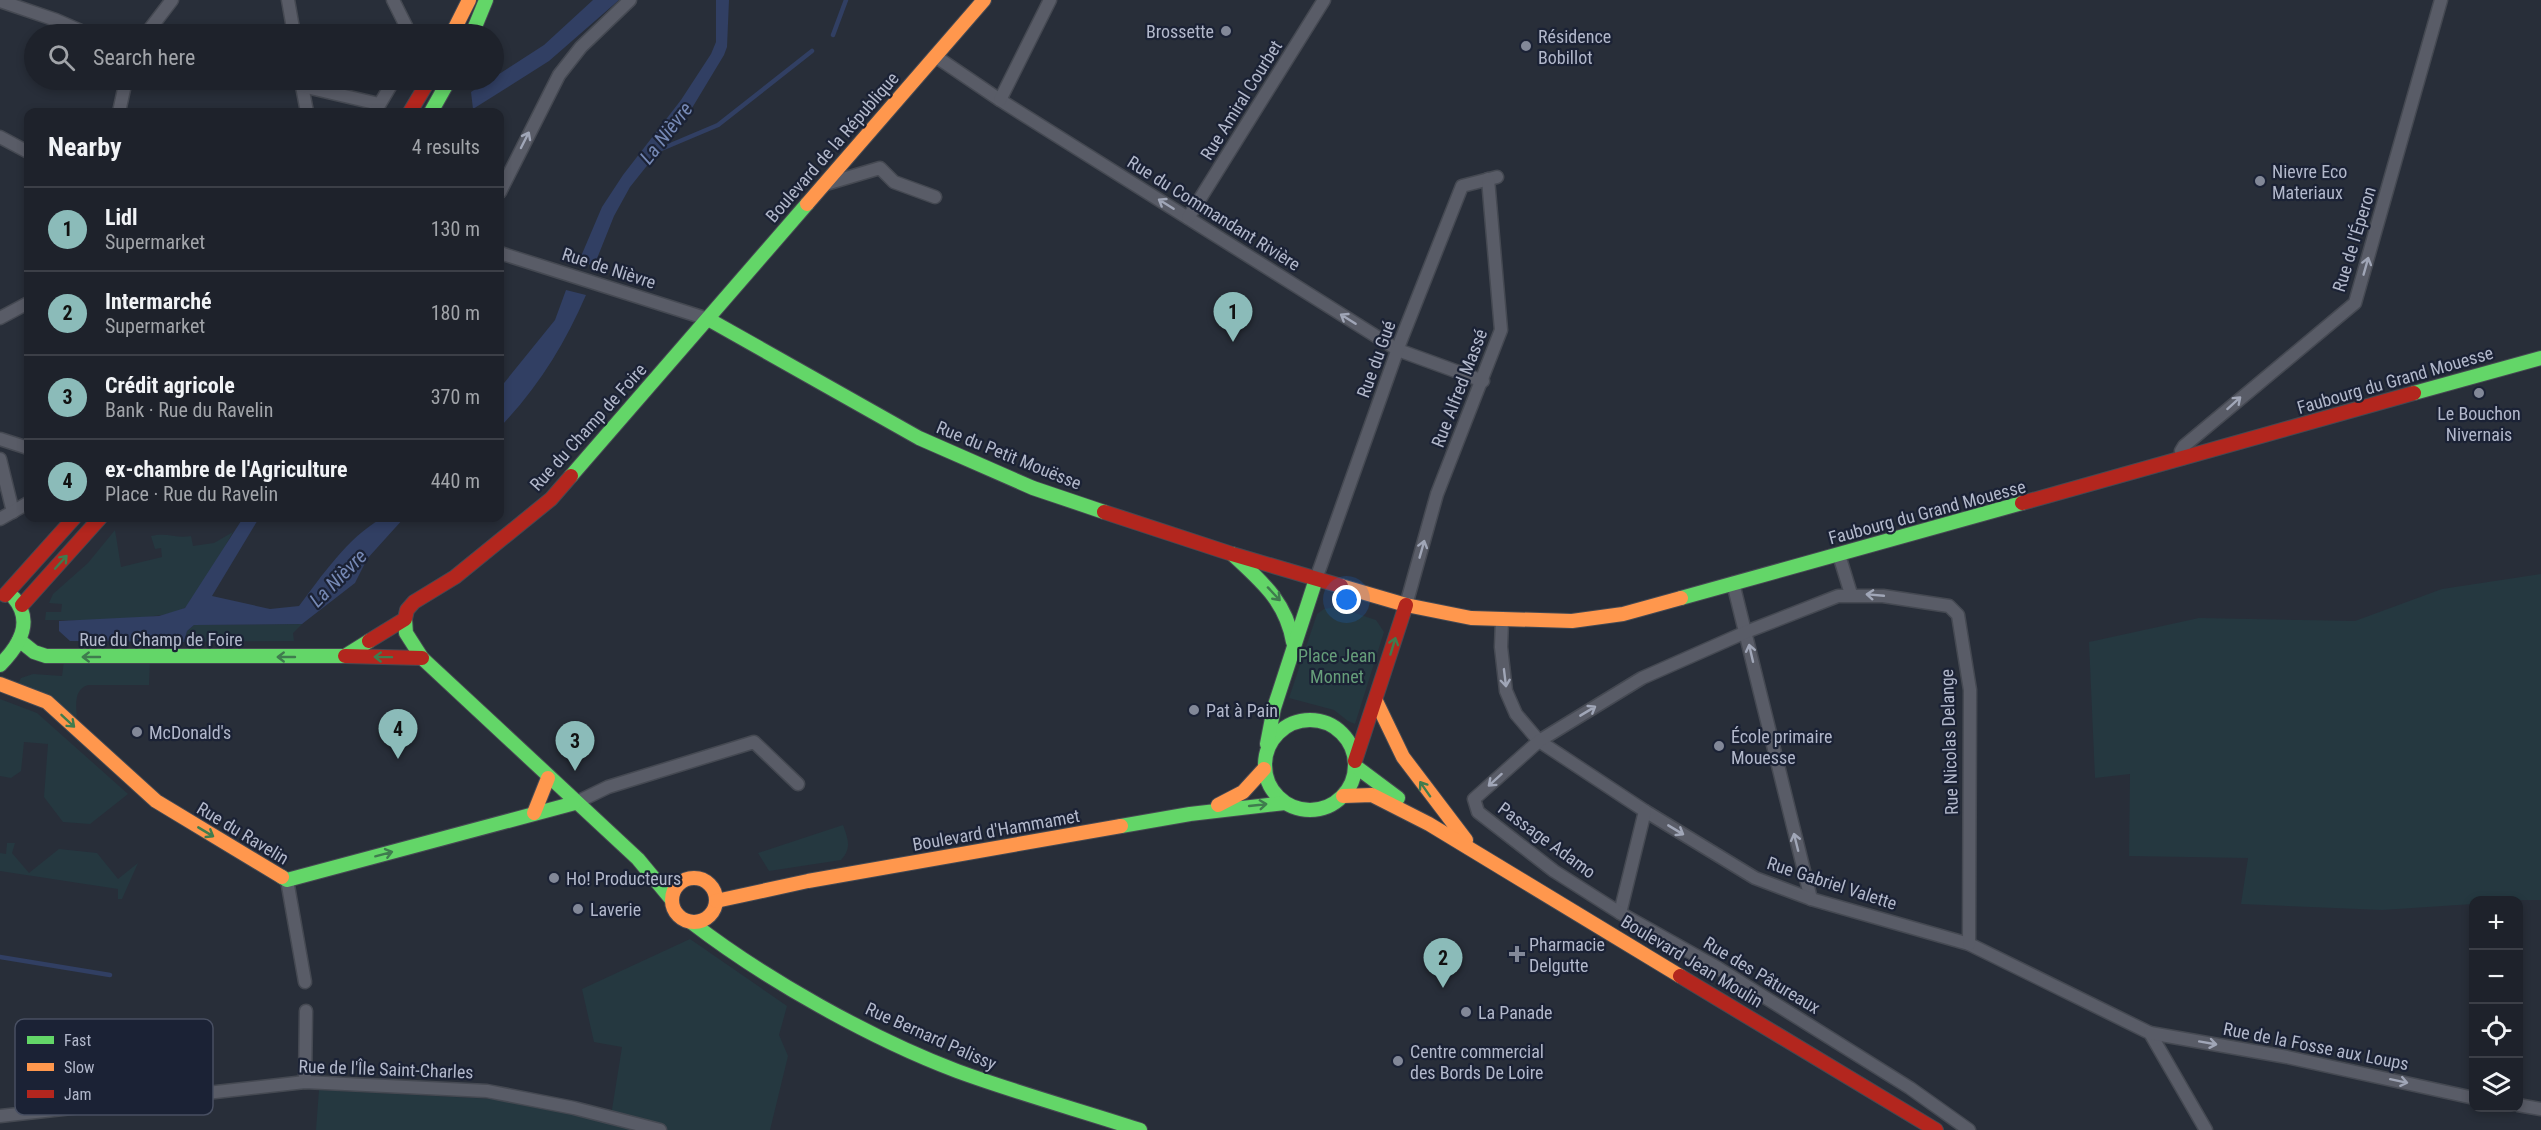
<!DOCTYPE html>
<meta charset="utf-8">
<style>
:root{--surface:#1e222b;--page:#2b2f37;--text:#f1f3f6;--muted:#a1a4a9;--line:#3c3f47;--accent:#8bbbb9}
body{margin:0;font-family:"Roboto Condensed",sans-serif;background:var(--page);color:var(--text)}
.controls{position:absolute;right:18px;bottom:18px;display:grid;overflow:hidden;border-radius:12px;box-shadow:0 3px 9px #0003}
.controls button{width:54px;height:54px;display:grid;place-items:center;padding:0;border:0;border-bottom:2px solid var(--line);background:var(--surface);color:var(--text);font:30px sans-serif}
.you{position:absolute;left:1347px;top:600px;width:21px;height:21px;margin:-15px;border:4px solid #fff;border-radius:50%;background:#1a73e8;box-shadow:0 0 0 9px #1a73e833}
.badge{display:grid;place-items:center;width:39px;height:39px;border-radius:50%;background:var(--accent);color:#111;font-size:20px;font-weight:700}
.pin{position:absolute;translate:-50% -50px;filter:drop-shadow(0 2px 3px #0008)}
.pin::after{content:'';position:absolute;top:32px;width:21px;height:18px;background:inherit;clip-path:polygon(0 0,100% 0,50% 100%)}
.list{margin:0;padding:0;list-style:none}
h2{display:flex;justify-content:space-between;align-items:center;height:78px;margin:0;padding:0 24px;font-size:26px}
h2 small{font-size:20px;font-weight:400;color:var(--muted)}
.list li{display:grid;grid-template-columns:39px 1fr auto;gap:18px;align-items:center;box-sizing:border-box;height:84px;padding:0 24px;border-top:2px solid var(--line)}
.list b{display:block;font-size:22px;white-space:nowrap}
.list p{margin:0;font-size:20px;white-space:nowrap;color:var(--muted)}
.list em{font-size:20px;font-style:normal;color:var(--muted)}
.icon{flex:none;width:33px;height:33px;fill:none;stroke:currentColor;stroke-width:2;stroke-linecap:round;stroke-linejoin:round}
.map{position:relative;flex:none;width:2541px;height:1130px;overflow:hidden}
.search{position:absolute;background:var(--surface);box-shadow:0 3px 9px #0003;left:24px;top:24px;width:480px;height:66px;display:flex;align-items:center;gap:15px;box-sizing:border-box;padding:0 21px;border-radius:33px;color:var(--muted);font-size:22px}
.panel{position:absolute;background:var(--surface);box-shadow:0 3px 9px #0003;left:24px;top:108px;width:480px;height:414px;border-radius:12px}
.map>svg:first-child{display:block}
.green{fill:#253840}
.water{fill:#313f63}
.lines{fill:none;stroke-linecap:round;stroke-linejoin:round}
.stream{stroke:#313f63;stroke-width:4.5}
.street-casing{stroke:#454952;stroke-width:15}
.fast-casing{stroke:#454952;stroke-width:16}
.slow-casing{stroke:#454952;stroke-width:16}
.jam-casing{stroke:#454952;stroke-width:16}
.street{stroke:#595c67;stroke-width:12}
.fast{stroke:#63d668;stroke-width:14}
.slow{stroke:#ff974d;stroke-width:14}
.jam{stroke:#b3261e;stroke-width:14}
.oneway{stroke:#a0a6b7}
.oneway2{stroke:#3f7c4e}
.poi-dot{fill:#828898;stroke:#1b2235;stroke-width:2}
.labels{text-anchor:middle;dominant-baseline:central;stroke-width:4.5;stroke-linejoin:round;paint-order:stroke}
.poi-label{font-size:18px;fill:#b2b8cb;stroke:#1b2235;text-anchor:start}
.street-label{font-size:18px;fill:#b2b8cb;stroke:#1b2235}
.park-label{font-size:18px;fill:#669e7a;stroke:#1b2235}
.water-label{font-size:20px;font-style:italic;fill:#7689b5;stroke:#1b2235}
.key{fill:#1b2235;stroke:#484f62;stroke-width:1.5}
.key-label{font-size:16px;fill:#b2b8cb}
</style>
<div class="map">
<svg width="2541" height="1130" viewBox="0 0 2541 1130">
<rect width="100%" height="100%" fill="#282e39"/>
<g class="green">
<path d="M 115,530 L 121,567 L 162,557 L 161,548 L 155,549 L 151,536 C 168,532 176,539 191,536 L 193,546 L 214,543 L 233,532 C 219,556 206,588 186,607 C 171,621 69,621 45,620 L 46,612 L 61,612 L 62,604 L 49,603 L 53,594 L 88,563 Z"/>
<polygon points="2541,574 2541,900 2474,900 2473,904 2382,910 2241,904 2248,858 2129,856 2130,774 2095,778 2089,642 2199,618 2355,621 2442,589"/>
<polygon points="1336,607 1376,620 1384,632 1355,724 1348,721 1334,710 1289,698 1317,614 1324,609"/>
<polygon points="302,624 293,633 294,641 184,642 187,631 194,625"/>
<path d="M 150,660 L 149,685 L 88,685 C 72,690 77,708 77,722 L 18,684 L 21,678 L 33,674 L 62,676 L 64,661 Z"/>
<polygon points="0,699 37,713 128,794 90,824 63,822 44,797 48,744 24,742 21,771 11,778 0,776"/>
<path d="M 843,825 C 848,839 852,848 841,860 L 769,871 L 758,853 Z"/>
<polygon points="7,843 15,843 12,853 29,873 59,849 97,853 118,879 138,863 122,899 118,899 118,889 0,871 0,853 6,854"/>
<polygon points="690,939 787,1006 779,1035 788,1056 770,1130 316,1130 319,1090 493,1099 610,1122 622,1047 594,1042 582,989"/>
</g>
<g class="water">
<polygon points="593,0 619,0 549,61 473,109 471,92 544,45"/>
<polygon points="716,0 729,0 727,47 724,55 689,113 630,187 614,216 594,266 579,261 602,207 623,175 681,100 711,54 716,42"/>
<path d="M 566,290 L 586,295 C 565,344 537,389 500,427 L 500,388 L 555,320 Z"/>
<path d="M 243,518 L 259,518 L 212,596 L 270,609 L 299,606 C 321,577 348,537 381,519 C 387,516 397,517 404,518 L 367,559 L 355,583 L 302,624 L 194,625 L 187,631 L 184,642 L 70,641 L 59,631 L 59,621 L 159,616 L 185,608 Z"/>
</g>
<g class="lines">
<g class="stream">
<polyline points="833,35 846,0"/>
<polyline points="654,152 718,125 812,51"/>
<polyline points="0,957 110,975"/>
</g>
<g class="street-casing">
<g id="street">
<polyline points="288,0 294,34"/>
<polyline points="393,0 410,34"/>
<polyline points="0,1 56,20 88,34"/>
<polyline points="146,34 172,0"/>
<polyline points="935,56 1000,100 1398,350 1483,381"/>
<polyline points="301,81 307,112"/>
<polyline points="302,86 379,104"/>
<polyline points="1000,100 1050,0"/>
<polyline points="119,112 126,80"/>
<polyline points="375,112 394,80"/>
<polyline points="0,137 28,152"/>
<polyline points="826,184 880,168 894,182 935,197"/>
<polyline points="500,192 559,75 581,47 630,0"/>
<polyline points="1188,218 1324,0"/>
<polyline points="500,253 708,319"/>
<polyline points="0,318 28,303"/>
<polyline points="0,439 28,448"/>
<polyline points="2183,458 2181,451 2184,446 2355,303 2441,0"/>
<polyline points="0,459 13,512"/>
<polyline points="0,519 28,503"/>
<polyline points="1839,555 1851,594"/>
<polyline points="1316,579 1401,340 1462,186 1497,177"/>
<polyline points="1733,583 1811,899"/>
<polyline points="1406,605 1437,494 1501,330 1488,179"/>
<polyline points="1502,620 1501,647 1506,691 1516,714 1539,741 1645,811 1755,878 1811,899 1969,944 2150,1033 2206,1130"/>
<polyline points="575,803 608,787 754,742 798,784"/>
<polyline points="287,880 305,982"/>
<polyline points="1620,913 1645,811"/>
<polyline points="2150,1033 2287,1057 2474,1098"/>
<polyline points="305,1082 306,1011"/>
<polyline points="2518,1105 2541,1109"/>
<polyline points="0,1116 305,1082 487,1091 574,1108 660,1130"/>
<polyline points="1969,1130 1910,1088 1718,968 1620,913 1554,871 1478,812 1474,799 1539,741 1642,678 1746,632 1838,596 1883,596 1949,606 1958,615 1970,690 1969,944"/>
</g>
</g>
<g class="fast-casing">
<g id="fast">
<polyline points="472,34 486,0"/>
<polyline points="431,112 449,80"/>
<polyline points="708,319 919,438 1033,488 1104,512"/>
<polyline points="2414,393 2541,358"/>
<polyline points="571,476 807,204"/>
<path d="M 1232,554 C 1261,581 1286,601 1293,642"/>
<polyline points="1681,598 2022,503"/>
<polyline points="405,619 406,633 422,658 638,859 672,900"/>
<polyline points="19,640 34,652 46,656 345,656 369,641"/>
<path d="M 0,665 C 19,646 34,622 14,598"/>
<circle cx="1310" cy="765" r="45"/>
<polyline points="1267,744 1274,708 1316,579"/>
<polyline points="1355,766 1398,798"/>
<polyline points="1121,826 1190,814 1285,803"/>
<polyline points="282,877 287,880 575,803"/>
<path d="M 691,922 C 765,979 870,1038 957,1071 C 1017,1093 1079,1110 1140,1130"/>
</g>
</g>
<g class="slow-casing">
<g id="slow">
<polyline points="452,34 469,0"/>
<polyline points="807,204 984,0"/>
<polyline points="1341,586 1406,605 1471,618 1572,621 1623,614 1681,598"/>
<polyline points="0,684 47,702 156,801 282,877"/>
<polyline points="1376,701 1403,757 1466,840"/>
<polyline points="1343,796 1372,795 1429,824 1680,976"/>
<polyline points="1218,805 1243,792 1264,769"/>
<polyline points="534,813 548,778"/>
<circle cx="694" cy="900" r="22"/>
<polyline points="716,901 808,881 1121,826"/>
</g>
</g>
<g class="jam-casing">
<g id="jam">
<polyline points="410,112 429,80"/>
<polyline points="2022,503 2414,393"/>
<polyline points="1104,512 1232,554 1341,586"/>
<polyline points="5,595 74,518"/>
<polyline points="22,605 100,518"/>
<polyline points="369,641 405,619 407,610 414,602 455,577 551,499 571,476"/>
<polyline points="345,656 422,658"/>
<polyline points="1355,761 1406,605"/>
<polyline points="1680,976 1936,1130"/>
</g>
</g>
<use href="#street" class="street"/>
<use href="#fast" class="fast"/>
<use href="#slow" class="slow"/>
<use href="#jam" class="jam"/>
</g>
<defs><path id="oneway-shaft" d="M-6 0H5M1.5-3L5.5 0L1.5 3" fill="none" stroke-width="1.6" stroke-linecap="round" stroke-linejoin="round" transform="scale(1.5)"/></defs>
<g class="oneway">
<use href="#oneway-shaft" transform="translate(525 140) rotate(-63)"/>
<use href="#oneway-shaft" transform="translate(1166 204) rotate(-148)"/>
<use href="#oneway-shaft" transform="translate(2366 266) rotate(-74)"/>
<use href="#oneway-shaft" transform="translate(1348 319) rotate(-148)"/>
<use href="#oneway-shaft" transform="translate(2234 403) rotate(-42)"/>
<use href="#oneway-shaft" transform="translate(1422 549) rotate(-74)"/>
<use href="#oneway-shaft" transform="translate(1875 595) rotate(-175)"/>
<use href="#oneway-shaft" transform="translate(1751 653) rotate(-103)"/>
<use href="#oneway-shaft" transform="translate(1505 678) rotate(83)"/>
<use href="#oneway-shaft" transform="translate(1588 711) rotate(-31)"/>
<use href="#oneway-shaft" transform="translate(1495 780) rotate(138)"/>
<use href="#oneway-shaft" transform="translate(1676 830) rotate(31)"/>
<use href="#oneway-shaft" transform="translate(1796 842) rotate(-104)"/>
<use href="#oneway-shaft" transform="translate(2208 1043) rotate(10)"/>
<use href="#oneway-shaft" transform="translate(2399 1081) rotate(12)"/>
</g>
<g class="oneway2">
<use href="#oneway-shaft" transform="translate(61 562) rotate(-48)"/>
<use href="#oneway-shaft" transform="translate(1274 594) rotate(47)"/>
<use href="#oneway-shaft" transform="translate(1393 646) rotate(-73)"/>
<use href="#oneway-shaft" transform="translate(91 657) rotate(-180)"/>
<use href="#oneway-shaft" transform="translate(286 657) rotate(-180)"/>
<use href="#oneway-shaft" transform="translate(383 657) rotate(-179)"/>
<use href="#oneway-shaft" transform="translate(68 721) rotate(43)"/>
<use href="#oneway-shaft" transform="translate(1425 789) rotate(-125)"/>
<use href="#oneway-shaft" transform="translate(1258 805) rotate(-6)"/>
<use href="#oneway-shaft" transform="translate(206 832) rotate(31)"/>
<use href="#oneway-shaft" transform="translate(384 854) rotate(-15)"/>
</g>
<g class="poi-dot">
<circle cx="1226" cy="31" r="6"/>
<circle cx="1526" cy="46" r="6"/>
<circle cx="2260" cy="181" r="6"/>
<circle cx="2479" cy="393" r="6"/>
<circle cx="1194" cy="710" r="6"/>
<circle cx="137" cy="732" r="6"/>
<circle cx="1719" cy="746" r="6"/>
<circle cx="554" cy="878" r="6"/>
<circle cx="578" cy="909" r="6"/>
<path d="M1514 945h6v6h6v6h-6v6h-6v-6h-6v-6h6z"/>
<circle cx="1466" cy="1012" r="6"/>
<circle cx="1398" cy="1061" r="6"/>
</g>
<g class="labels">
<g class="poi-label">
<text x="1214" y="31" text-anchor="end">Brossette</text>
<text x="1538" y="36">Résidence<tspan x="1538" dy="21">Bobillot</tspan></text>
<text x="2272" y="171">Nievre Eco<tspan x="2272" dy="21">Materiaux</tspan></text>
<text x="2479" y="413" text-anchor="middle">Le Bouchon<tspan x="2479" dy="21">Nivernais</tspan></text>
<text x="1206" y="710">Pat à Pain</text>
<text x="149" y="732">McDonald's</text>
<text x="1731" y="736">École primaire<tspan x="1731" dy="21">Mouesse</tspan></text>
<text x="566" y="878">Ho! Producteurs</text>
<text x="590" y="909">Laverie</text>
<text x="1529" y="944">Pharmacie<tspan x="1529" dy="21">Delgutte</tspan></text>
<text x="1478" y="1012">La Panade</text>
<text x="1410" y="1051">Centre commercial<tspan x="1410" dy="21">des Bords De Loire</tspan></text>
</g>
<g class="street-label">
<text transform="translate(1241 100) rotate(-58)">Rue Amiral Courbet</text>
<text transform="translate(832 147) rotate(-49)">Boulevard de la République</text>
<text transform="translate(1214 213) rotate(32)">Rue du Commandant Rivière</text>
<text transform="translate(2354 239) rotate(-73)">Rue de l'Éperon</text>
<text transform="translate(609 268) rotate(18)">Rue de Nièvre</text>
<text transform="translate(1376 359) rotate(-70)">Rue du Gué</text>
<text transform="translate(2395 380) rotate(-16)">Faubourg du Grand Mouesse</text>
<text transform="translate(1459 388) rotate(-69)">Rue Alfred Massé</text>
<text transform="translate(588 427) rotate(-48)">Rue du Champ de Foire</text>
<text transform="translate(1009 455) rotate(22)">Rue du Petit Mouësse</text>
<text transform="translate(1927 512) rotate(-15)">Faubourg du Grand Mouesse</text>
<text x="161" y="639">Rue du Champ de Foire</text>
<text transform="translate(1949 742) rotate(-92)">Rue Nicolas Delange</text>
<text transform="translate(996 830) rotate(-10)">Boulevard d'Hammamet</text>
<text transform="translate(243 833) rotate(31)">Rue du Ravelin</text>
<text transform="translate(1547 840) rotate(36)">Passage Adamo</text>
<text transform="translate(1832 883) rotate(18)">Rue Gabriel Valette</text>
<text transform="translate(1692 961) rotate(31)">Boulevard Jean Moulin</text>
<text transform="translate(1762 975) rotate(31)">Rue des Pâtureaux</text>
<text transform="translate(931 1036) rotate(24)">Rue Bernard Palissy</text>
<text transform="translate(2316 1046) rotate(11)">Rue de la Fosse aux Loups</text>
<text transform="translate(386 1069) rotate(2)">Rue de l'Île Saint-Charles</text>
</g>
<g class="park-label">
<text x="1337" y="655">Place Jean<tspan x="1337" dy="21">Monnet</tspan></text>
</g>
<g class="water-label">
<text transform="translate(666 133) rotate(-52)">La Nièvre</text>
<text transform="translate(338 578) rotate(-45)">La Nièvre</text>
</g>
</g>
<rect x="15" y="1019" width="198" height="96" rx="9" class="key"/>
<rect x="27" y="1036" width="27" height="8" fill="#63d668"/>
<rect x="27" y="1063" width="27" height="8" fill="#ff974d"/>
<rect x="27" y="1090" width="27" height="8" fill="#b3261e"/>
<g class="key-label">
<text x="64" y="1046">Fast</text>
<text x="64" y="1073">Slow</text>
<text x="64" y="1100">Jam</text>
</g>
</svg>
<div class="controls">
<button>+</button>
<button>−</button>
<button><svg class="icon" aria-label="locate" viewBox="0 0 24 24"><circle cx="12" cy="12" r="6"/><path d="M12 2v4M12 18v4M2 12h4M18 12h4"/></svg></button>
<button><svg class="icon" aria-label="layers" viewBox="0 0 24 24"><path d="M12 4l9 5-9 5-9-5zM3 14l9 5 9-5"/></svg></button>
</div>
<div class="you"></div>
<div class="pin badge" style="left:1233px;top:342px">1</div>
<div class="pin badge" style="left:1443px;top:988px">2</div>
<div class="pin badge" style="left:575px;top:771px">3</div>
<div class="pin badge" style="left:398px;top:759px">4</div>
<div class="search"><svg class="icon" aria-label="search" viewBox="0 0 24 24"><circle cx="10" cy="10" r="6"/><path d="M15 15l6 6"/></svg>Search here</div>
<section class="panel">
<h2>Nearby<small>4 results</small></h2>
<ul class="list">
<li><span class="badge">1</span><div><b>Lidl</b><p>Supermarket</p></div><em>130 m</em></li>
<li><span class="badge">2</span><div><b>Intermarché</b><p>Supermarket</p></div><em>180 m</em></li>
<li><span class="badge">3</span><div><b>Crédit agricole</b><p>Bank · Rue du Ravelin</p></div><em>370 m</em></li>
<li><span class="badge">4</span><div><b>ex-chambre de l'Agriculture</b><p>Place · Rue du Ravelin</p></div><em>440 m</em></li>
</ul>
</section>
</div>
